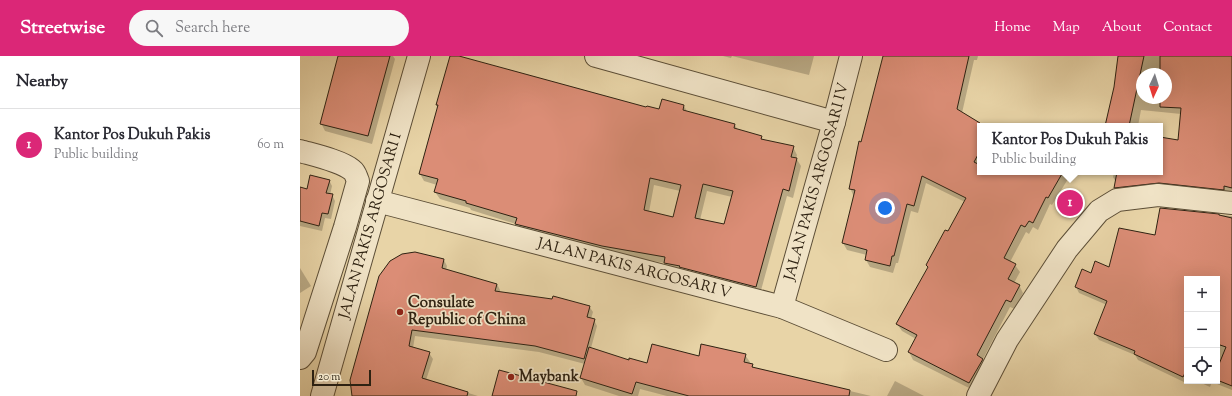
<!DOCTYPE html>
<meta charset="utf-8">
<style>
:root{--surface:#fff;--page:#f7f7f7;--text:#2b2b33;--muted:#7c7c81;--line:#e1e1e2;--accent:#db2777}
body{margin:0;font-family:"Sorts Mill Goudy",serif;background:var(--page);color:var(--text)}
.controls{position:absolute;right:12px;bottom:12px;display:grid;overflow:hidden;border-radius:0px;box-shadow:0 4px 16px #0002}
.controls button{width:36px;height:36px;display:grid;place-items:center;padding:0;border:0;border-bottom:1px solid var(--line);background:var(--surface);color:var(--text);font:20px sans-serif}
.compass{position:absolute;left:836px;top:12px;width:36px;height:36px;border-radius:50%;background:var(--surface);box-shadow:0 4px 16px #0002;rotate:184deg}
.scale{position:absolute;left:12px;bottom:10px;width:59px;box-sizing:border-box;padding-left:4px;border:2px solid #2e2212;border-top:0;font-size:11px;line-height:14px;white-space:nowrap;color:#2e2212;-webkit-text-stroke:3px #f0e3c6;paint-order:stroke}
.you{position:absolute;left:585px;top:152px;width:14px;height:14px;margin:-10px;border:3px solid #fff;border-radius:50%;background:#1a73e8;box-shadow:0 0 0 6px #1a73e833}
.badge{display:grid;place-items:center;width:26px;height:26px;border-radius:50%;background:var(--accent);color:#fff;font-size:13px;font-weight:700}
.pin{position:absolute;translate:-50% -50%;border:2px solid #fff;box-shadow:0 1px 4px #0006}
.popup{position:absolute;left:677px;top:67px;width:186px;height:52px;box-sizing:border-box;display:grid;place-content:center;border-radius:0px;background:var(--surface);filter:drop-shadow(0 1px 3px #0005);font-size:13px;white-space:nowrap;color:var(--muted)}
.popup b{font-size:15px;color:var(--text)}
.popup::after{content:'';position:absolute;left:50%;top:100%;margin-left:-8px;border:8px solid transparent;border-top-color:var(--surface)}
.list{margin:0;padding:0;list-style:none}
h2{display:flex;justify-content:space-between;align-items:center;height:52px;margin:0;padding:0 16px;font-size:17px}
h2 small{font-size:13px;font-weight:400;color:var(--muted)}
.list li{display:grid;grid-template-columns:26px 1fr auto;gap:12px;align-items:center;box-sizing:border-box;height:72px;padding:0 16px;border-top:1px solid var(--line)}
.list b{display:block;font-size:15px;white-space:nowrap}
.list p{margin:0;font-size:13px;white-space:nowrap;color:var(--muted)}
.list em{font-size:13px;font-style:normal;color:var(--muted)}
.icon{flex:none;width:22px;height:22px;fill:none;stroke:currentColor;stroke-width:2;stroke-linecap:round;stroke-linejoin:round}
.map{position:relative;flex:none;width:932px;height:340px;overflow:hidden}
header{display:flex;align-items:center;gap:24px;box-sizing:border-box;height:56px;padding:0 20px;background:var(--accent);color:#fff}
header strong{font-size:19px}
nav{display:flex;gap:22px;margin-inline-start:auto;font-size:14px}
.search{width:280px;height:36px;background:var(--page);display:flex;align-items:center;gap:10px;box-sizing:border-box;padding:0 14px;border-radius:22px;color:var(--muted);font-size:15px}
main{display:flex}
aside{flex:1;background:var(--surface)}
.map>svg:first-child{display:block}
.shadow{fill:#0003;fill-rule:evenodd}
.building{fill:#db8d76;stroke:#2e2212;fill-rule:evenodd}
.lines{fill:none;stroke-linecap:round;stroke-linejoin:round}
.minor-casing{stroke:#5c4e37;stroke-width:24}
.minor{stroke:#f0e3c6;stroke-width:22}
.poi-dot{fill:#8f2418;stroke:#f0e3c6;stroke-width:1.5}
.labels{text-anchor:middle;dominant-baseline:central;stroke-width:3.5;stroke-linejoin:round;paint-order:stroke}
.street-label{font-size:15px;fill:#2e2212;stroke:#f0e3c6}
.poi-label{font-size:15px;font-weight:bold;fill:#2e2212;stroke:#f0e3c6;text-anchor:start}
</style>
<header>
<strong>Streetwise</strong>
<div class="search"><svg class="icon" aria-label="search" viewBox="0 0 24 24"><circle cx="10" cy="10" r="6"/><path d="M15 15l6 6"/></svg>Search here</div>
<nav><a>Home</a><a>Map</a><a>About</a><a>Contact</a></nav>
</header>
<main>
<aside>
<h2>Nearby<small></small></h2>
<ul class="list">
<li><span class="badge">1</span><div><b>Kantor Pos Dukuh Pakis</b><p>Public building</p></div><em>60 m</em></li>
</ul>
</aside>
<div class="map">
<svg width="932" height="340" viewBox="0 0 932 340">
<rect width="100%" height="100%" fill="#e8d4a7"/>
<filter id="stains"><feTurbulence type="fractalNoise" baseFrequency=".005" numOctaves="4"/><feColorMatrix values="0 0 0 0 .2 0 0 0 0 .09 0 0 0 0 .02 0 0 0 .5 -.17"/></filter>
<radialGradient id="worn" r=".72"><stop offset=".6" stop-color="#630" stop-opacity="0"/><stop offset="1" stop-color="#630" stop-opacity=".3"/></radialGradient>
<g class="shadow">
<polygon points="40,0 93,0 95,3 72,88 25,75 21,67"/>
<path d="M 151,0 L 155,0 L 347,52 L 360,54 L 384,50 L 388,57 L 434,68 L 438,74 L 461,81 L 463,84 L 493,91 L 497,99 L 496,102 L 501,110 L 493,142 L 487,140 L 460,238 L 369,214 L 365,207 L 307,197 L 221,176 L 216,168 L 171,154 L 170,152 L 140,143 L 135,136 L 137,129 L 124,125 L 120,118 L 138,51 L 137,49 ZM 354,129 L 380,135 L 374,162 L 349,156 ZM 407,135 L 432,141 L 425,170 L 400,164 Z"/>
<polygon points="423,0 514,0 509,19 432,0 431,2"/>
<polygon points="584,0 678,0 677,4 674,4 662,57 684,70 680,70 680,116 764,116 768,123 752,149 750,148 738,174 733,171 729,178 726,176 710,206 715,209 720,216 714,227 719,229 723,237 715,253 710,251 683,303 687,311 673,334 613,304 609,296 616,283 602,275 597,268 665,146 626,127 618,157 611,155 598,207 596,207 593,217 570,211 566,204 567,199 547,194 543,187 554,141 550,132"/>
<path d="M 819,0 L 932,0 L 932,140 L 818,137 L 815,132 L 816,126 L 813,121 L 814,116 L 860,116 L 860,82 L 879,85 L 881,58 L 841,54 L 838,70 L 806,70 L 815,31 ZM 842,18 L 866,18 L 866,42 L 842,42 Z"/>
<polygon points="29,124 32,130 30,139 32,139 35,145 31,163 25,162 22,175 0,170 0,132 8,134"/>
<polygon points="860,153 932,160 932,334 912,326 910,331 897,325 917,325 917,223 887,223 886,327 838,304 835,299 799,284 795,278 807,249 779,237 776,231 791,218 810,212 856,181"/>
<polygon points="144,204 147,210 146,214 197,228 200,234 200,236 289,250 293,256 291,263 294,264 297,270 291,292 330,305 347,308 399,302 445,299 450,306 449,309 452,309 454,312 571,340 367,340 340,333 338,340 319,340 285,329 281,322 285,308 239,296 115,280 113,292 129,297 133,303 126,324 178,340 53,340"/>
<polygon points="0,212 11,230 0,237"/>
<polygon points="595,325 624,340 587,340"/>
</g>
<g class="building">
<polygon points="38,0 90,0 68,80 20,68"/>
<path d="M 150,0 L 159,0 L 346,51 L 347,50 L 359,53 L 362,43 L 384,49 L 383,54 L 435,68 L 434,72 L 462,80 L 461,83 L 494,90 L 491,101 L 497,102 L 489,135 L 483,133 L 456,231 L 379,211 L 380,210 L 364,207 L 365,201 L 302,190 L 215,168 L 217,162 L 166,147 L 166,145 L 134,136 L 138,123 L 119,118 L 138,49 L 136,49 ZM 350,122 L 381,129 L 373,161 L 344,154 ZM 403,128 L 433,135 L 424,168 L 395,162 Z"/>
<polygon points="583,0 669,0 657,53 680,67 680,95 674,106 680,109 680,116 763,116 748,142 746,141 733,167 729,165 725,171 721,169 704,202 716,208 708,223 720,229 711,246 706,244 677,299 683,303 669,327 608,296 617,279 596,268 628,211 626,209 645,174 648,175 666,142 622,120 614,150 607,148 594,200 592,200 590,210 565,204 567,194 542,187 555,134 549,133 559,85 561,86"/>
<polygon points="818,0 844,0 829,70 805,70 814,31"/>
<polygon points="860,0 932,0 932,132 924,130 924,134 859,127 814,132 817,116 860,116 860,81 878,84 881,52 860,51 860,42 866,42 866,18 860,18"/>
<polygon points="10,119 30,124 26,137 33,138 28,158 22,157 19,170 0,165 0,131 7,133"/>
<polygon points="860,152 919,158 919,159 932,162 932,330 917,324 917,313 926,291 917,288 917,223 887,223 887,313 883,321 834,298 835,295 794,278 807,245 775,231 782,213 791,217 795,205 809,211 819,172 855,179"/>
<polygon points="115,196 144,203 142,212 197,228 195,235 252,243 253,240 290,250 287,261 295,263 284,303 235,290 112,274 109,290 130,296 122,322 168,336 167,340 52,340 50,324 79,220 90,205 102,198"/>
<polygon points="352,288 399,300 401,288 446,298 444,306 453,308 452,311 550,334 549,340 389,340 336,326 332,338 280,322 289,291 329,304 329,302 347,307"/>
<polygon points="199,314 277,335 276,340 192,340"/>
</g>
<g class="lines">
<g class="minor-casing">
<g id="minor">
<polyline points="296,0 534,66"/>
<path d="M 0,95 C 14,99 41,105 52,114 C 56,117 56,121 58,125 L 45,171 L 5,296 L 0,302"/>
<path id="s1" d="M 77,145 L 482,251 L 586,294"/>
<path id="s2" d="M 482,251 L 534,66 L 551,0"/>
<path id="s3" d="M 22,340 L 119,0"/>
<polyline points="678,340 707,284 767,193 799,155 817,144 858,139 932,147"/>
</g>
</g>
<use href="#minor" class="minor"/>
</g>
<g class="poi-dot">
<circle cx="100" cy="256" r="4"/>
<circle cx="211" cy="321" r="4"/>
</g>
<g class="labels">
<g class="street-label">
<text stroke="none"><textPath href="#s2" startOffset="130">JALAN PAKIS ARGOSARI IV</textPath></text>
<text stroke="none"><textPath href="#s3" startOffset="177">JALAN PAKIS ARGOSARI I</textPath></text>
<text stroke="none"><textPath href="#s1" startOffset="266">JALAN PAKIS ARGOSARI V</textPath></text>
</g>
<g class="poi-label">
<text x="108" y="247">Consulate<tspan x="108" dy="17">Republic of China</tspan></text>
<text x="219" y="321">Maybank</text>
</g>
</g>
<rect width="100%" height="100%" filter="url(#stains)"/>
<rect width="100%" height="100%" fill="url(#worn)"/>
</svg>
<div class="controls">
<button>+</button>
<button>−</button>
<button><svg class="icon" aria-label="locate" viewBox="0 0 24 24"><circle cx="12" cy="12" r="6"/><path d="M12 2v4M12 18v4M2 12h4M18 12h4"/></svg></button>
</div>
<svg class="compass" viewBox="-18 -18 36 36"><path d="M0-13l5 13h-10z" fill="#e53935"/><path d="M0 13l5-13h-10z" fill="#7c7c81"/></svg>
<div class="scale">20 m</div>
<div class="you"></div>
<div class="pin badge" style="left:770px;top:147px">1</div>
<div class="popup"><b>Kantor Pos Dukuh Pakis</b>Public building</div>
</div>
</main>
